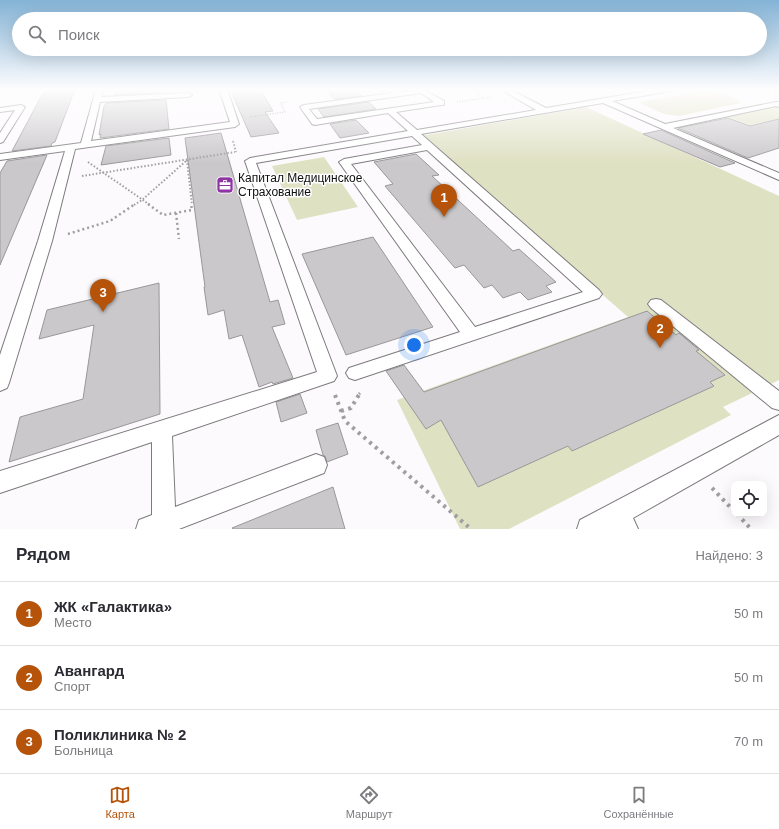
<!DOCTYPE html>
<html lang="ru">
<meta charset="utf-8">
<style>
:root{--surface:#fff;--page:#f2f2f3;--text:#2b2b33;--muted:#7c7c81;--line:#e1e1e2;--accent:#b45309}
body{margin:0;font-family:Arial,sans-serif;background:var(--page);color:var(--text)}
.controls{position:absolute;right:12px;bottom:12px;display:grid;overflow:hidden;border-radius:8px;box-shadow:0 4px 16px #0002}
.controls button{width:36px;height:36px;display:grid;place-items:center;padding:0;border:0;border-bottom:1px solid var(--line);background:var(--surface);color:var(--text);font:20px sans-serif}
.you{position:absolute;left:414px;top:345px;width:14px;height:14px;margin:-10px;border:3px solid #fff;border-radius:50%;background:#1a73e8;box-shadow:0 0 0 6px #1a73e833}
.badge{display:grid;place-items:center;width:26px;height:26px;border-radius:50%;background:var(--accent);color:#fff;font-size:13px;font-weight:700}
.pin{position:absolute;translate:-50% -33px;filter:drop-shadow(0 1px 2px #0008)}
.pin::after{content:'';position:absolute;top:21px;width:14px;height:12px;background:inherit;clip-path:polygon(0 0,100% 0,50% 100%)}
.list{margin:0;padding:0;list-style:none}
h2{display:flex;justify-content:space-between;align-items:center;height:52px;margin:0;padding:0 16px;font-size:17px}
h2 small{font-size:13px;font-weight:400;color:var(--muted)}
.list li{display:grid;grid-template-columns:26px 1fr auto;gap:12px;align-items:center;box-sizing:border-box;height:64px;padding:0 16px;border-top:1px solid var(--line)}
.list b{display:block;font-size:15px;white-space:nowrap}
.list p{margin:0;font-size:13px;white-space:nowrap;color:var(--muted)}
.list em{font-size:13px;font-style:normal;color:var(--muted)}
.icon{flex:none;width:22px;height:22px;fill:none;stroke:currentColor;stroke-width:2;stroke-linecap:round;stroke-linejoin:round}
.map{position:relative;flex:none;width:779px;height:529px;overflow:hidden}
.search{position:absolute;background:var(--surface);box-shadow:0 4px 16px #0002;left:12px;right:12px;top:12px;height:44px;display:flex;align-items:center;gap:10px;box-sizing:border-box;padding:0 14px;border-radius:22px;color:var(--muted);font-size:15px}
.sheet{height:244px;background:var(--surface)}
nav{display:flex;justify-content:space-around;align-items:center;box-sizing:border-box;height:56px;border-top:1px solid var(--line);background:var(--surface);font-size:11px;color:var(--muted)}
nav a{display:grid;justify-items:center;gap:2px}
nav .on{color:var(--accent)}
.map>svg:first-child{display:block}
.green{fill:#dfe1c3}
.building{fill:#cac8ca;stroke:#999799}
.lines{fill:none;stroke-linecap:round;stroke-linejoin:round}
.service-casing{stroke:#7d7a7d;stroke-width:2}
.path-far4{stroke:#a09ea0;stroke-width:1.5;stroke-dasharray:1 1.5;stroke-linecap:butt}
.path-far3{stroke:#a09ea0;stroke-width:2;stroke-dasharray:1.5 2;stroke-linecap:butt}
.path-far2{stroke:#a09ea0;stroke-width:2.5;stroke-dasharray:2 3;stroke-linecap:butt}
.path-far1{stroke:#a09ea0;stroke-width:3;stroke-dasharray:2.5 3.5;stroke-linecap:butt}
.path{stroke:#a09ea0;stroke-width:4;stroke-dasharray:3 4.5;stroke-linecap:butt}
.service{fill:#fff;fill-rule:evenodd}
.labels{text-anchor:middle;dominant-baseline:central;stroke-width:3;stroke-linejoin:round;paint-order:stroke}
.far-poi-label{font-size:12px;fill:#0f0e0f;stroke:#fff;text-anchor:start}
</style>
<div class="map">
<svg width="779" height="529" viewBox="0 0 779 529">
<rect width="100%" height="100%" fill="#fdfafd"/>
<g class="green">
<path d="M 704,91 C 713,91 735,96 741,103 L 679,116 L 664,114 L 640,103 L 643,101 Z"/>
<polygon points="586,107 779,196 779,380 723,407 731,415 509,529 460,529 397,400 628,317 421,136"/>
<polygon points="772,107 779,107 779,119 750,125 725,116"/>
<polygon points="324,157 358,207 297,220 272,166"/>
</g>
<g class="building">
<polygon points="75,89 55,142 52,143 51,146 12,151 43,93"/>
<polygon points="119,89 165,89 166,93 114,95"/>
<polygon points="230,89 260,89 273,111 265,112 279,133 251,137"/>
<polygon points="325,89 354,89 362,96 334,99"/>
<polygon points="166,100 169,129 100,138 101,134 99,135 104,106 107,103"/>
<polygon points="369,102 376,109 324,117 318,109"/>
<polygon points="728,118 750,126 779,119 779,148 748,158 678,128"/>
<polygon points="356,120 369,133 340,138 330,124"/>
<polygon points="661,130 735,163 720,167 643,134"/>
<polygon points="221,133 270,302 278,300 285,324 272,327 293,378 273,384 272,382 259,387 242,335 229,339 224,310 208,315 204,287 205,287 185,138"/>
<polygon points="169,138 171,155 101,165 106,146"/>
<polygon points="416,154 439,175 432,176 513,251 519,249 556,282 546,286 552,292 528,300 520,292 503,298 492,285 484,288 464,265 455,268 385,186 393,184 374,162"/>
<polygon points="47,155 0,265 0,173 7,161"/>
<polygon points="373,237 433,327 346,355 302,254"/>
<polygon points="159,283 160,414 9,462 20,417 83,399 94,325 39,339 47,310"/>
<polygon points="647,311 676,335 679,333 699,350 696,351 725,375 710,382 714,386 572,451 568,446 478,487 441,420 426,429 386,371 404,365 424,392"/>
<polygon points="300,394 307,413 281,422 276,402"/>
<polygon points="338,423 348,454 327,462 325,456 323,455 316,430"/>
<polygon points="333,487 345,529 233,529 232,528"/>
</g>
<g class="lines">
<g class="service-casing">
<g id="service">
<polygon points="96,89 104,89 101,97 188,93 192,95 188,97 100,102 91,141 230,122 219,89 227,89 239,124 235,127 75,149 52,241 9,383 7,388 0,391 0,355 38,241 65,151 0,160 0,154 81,143"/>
<path d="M 388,89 L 397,89 L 400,92 L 422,89 L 444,101 L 444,105 L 441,105 L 396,112 L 417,130 L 536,110 L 500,89 L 509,89 L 546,108 L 659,89 L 675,89 L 671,91 L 612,101 L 665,124 L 776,102 L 779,102 L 779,107 L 776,106 L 673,128 L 779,173 L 779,180 L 603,103 L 421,134 L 599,290 L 602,294 L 599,298 L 355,380 L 349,378 L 346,373 L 349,368 L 460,332 L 339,162 L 344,159 L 422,145 L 412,136 L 256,163 L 337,376 L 334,381 L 172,436 L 175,507 L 316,454 L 324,457 L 327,465 L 324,473 L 179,529 L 136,529 L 139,520 L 152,515 L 152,442 L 0,493 L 0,471 L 317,372 L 245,161 L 250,158 L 408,131 L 388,113 L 315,125 L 312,124 L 300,107 L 304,105 L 392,93 ZM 421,93 L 434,102 L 317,119 L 309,109 ZM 427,150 L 583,292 L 475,327 L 351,164 Z"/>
<polygon points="21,105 25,107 3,142 0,143 0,133 15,110 0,112 0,108"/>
<polygon points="656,299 661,300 779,391 779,410 772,408 651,308 648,304 651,300"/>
<polygon points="779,415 779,435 633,518 638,529 577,529 580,520"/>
</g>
</g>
<g class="path-far4">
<polyline points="29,89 32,90 29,95"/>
<polyline points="476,89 480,91 478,94 484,98"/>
<polyline points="457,102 492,97"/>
<polyline points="250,117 285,112 281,103 288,102"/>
</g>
<g class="path-far3">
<polyline points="233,141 236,152"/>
<polyline points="187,160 192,205"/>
<polyline points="88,162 150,205"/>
<polyline points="82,176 235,152"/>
<polyline points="134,205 142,200 186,161"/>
</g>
<g class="path-far2">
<polyline points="148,204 163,215 192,210 191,204"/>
<polyline points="176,213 179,239"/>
<polyline points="68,234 110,221 135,204"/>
</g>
<polyline class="path-far1" points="359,394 360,393"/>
<g class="path">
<polyline points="335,395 345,421 471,529"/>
<polyline points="341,411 351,408 360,393"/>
<polyline points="712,488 734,511"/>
<polyline points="737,514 751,529"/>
</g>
<use href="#service" class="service"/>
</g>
<linearGradient id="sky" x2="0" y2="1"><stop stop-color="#84b3d6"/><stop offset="0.55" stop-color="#fefdfe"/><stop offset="1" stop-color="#fefdfe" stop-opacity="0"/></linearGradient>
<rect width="779" height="163" fill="url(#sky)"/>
<defs>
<g id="office-square" transform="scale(0.9)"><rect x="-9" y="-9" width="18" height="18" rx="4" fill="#8d35a2" stroke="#fff"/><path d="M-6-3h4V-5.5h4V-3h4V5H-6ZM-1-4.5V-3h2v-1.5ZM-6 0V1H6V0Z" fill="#fff"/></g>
</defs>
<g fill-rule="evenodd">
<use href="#office-square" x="225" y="185"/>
</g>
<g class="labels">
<g class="far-poi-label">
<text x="238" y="178">Капитал Медицинское<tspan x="238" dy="14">Страхование</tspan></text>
</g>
</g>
</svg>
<div class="controls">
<button><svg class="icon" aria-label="locate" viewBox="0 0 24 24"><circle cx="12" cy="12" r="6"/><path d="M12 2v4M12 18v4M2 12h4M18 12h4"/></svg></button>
</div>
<div class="you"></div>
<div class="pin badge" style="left:444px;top:217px">1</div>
<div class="pin badge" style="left:660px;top:348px">2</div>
<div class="pin badge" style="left:103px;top:312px">3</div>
<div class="search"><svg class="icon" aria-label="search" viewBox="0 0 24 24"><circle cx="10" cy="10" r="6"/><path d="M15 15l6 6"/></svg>Поиск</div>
</div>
<section class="sheet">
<h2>Рядом<small>Найдено: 3</small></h2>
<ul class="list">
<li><span class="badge">1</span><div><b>ЖК «Галактика»</b><p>Место</p></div><em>50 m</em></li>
<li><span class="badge">2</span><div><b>Авангард</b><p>Спорт</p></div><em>50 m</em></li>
<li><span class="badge">3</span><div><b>Поликлиника № 2</b><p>Больница</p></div><em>70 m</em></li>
</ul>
</section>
<nav>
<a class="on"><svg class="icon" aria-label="map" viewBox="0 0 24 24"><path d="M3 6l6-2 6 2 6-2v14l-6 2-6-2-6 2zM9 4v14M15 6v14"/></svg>Карта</a>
<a><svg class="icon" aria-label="directions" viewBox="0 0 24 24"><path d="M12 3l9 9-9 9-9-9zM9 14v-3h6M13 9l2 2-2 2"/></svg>Маршрут</a>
<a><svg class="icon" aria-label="saved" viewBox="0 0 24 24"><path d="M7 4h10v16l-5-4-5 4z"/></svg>Сохранённые</a>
</nav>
